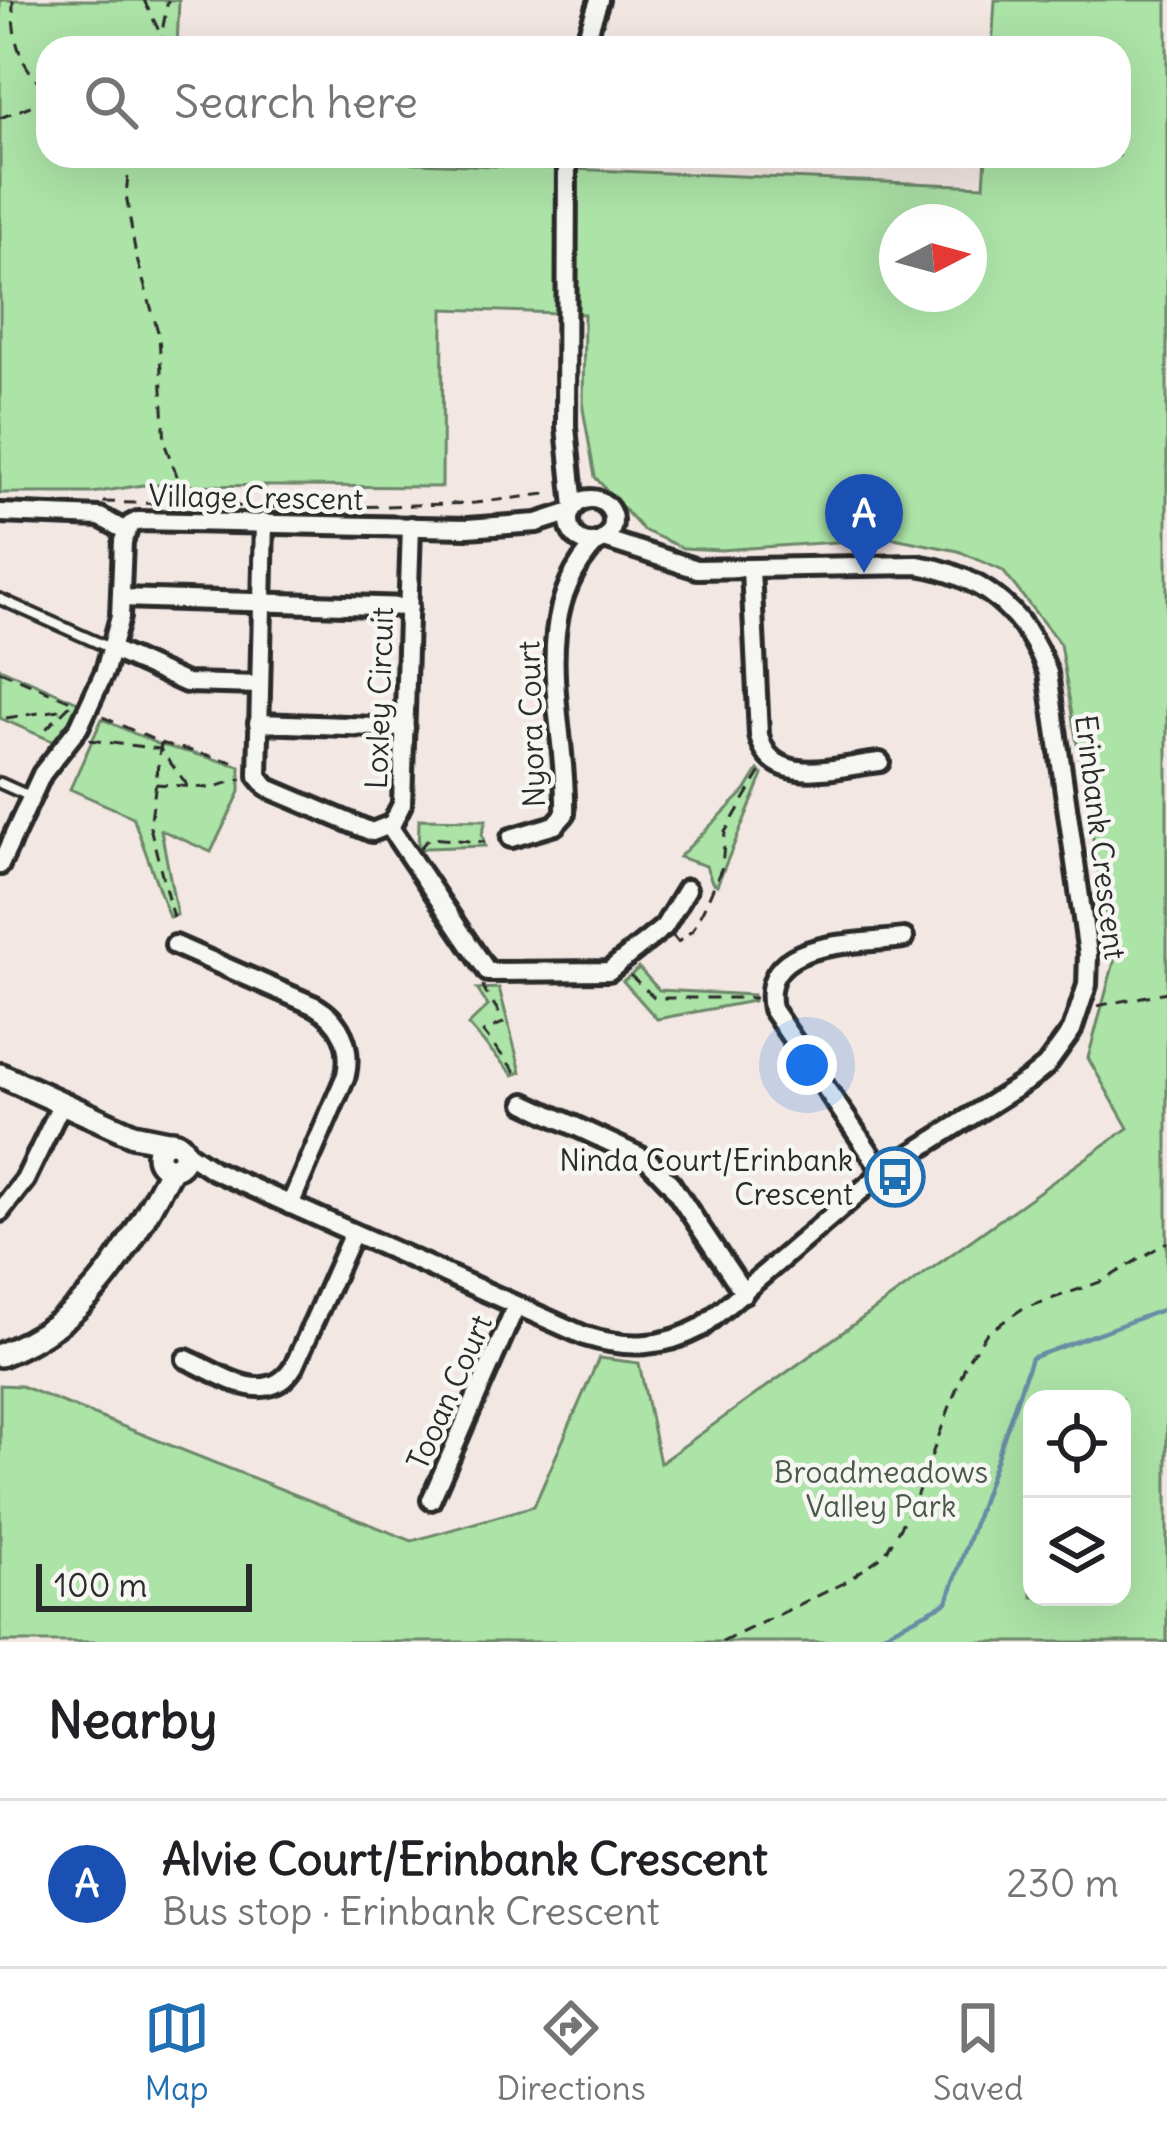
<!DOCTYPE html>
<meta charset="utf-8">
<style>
:root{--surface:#fff;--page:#f6f6f6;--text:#202124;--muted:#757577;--line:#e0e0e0;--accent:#1f6fb2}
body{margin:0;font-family:Delius,sans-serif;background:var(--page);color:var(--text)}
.controls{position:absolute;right:36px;bottom:36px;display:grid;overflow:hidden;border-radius:24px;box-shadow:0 12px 48px #0002}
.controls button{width:108px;height:108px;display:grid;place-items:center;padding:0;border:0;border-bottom:3px solid var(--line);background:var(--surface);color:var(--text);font:60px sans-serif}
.compass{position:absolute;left:879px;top:204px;width:108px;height:108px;border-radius:50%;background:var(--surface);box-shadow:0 12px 48px #0002;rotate:84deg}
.scale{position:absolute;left:36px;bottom:30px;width:216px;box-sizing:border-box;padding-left:12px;border:6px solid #2b2b2b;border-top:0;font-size:33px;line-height:42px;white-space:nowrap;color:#2b2b2b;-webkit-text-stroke:9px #f6f6f2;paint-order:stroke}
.you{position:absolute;left:807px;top:1065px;width:42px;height:42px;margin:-30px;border:9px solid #fff;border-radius:50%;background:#1a73e8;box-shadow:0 0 0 18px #1a73e833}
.badge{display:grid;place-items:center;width:78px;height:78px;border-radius:50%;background:var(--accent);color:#fff;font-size:39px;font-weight:700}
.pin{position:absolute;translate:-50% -99px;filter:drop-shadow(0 3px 6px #0008)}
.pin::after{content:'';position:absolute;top:63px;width:42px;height:36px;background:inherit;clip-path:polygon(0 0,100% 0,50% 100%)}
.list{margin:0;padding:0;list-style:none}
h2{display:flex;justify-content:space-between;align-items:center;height:156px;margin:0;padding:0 48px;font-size:51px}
h2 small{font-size:39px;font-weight:400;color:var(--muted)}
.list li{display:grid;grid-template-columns:78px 1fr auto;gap:36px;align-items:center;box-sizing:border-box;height:168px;padding:0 48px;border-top:3px solid var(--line)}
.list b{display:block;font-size:45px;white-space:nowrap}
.list p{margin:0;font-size:39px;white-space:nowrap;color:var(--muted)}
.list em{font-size:39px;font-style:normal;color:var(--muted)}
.icon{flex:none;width:66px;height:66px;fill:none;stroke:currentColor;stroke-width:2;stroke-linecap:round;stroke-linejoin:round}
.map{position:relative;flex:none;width:1167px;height:1642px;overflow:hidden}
.search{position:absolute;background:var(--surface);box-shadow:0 12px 48px #0002;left:36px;right:36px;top:36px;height:132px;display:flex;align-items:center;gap:30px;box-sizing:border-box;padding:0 42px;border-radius:36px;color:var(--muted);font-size:45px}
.sheet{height:324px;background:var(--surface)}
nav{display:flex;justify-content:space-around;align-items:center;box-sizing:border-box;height:168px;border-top:3px solid var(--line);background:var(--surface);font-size:33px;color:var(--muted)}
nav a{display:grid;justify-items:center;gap:6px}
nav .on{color:var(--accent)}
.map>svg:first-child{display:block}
.green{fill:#ace3a7;stroke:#6c8769;stroke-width:3;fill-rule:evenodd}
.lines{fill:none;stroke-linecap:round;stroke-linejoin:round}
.stream{stroke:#698da4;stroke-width:4.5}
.service-casing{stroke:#2b2b2b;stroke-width:16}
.minor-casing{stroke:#2b2b2b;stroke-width:26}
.tertiary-casing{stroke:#2b2b2b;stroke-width:30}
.path{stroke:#2b2b2b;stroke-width:3;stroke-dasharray:12 9;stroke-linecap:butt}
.service{stroke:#f6f6f2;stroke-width:8}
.minor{stroke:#f6f6f2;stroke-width:16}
.tertiary{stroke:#f6f6f2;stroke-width:21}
.labels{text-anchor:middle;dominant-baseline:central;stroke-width:9;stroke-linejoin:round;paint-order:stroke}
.street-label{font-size:30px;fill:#2b2b2b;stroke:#f6f6f2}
.poi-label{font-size:30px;fill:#2b2b2b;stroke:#f6f6f2;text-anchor:end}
.park-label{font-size:30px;fill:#4b594a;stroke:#f6f6f2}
</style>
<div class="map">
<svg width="1167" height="1642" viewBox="0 0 1167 1642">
<rect width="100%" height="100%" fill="#f3e7e3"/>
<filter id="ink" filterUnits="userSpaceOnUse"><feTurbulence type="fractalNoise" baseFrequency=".00833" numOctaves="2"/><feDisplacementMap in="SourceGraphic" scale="24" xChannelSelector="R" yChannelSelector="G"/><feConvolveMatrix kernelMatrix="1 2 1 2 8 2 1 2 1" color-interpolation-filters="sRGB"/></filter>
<g filter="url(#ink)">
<g class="green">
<path d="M 0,0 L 179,0 L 177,48 L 48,48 L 48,156 L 249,156 L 984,186 L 986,156 L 1119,156 L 1119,48 L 992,48 L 995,0 L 1167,0 L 1167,1642 L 0,1642 L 0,1385 L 21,1386 L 412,1541 L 534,1506 L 599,1358 L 639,1363 L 660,1463 L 1128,1128 L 1088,1058 L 1114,962 L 1060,644 L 1003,571 L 958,551 L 894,538 L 721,550 L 683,548 L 643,530 L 595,477 L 583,409 L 584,314 L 443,309 L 442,487 L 143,485 L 92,493 L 0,493 ZM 897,222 L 969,222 L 969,294 L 897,294 ZM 1032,1399 L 1122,1399 L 1122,1597 L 1032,1597 Z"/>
<polygon points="0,668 80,703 57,743 0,718"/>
<polygon points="102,719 158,744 240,766 240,792 211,852 161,830 177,915 169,917 133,817 70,789"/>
<polygon points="758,770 763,775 717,885 712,882 706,866 679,857 745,791"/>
<polygon points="419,819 486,820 482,834 485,846 426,848 418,853"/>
<polygon points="639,968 659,990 753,995 753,1001 657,1019 623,981"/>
<polygon points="499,988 521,1072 513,1075 468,1025 488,1006 477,989"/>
</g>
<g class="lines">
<polyline class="stream" points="868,1642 947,1602 1031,1358 1167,1308"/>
<g class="service-casing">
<g id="service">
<polyline points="0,599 112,649"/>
<polyline points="0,783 29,796"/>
</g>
</g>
<g class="minor-casing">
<g id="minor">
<polyline points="583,48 599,0"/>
<polyline points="567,156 566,427 574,507"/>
<circle cx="591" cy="521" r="22"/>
<polyline points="0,513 100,517 126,531"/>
<polyline points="264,522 258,776 268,788 372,832 392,824 402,804 411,526"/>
<path d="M 751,569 L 759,735 C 771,790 839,766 880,762"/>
<polyline points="121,598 409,607"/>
<polyline points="113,650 186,683 260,685"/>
<polyline points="258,723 405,728"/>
<polyline points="389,826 488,972 609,971 664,927 687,889"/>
<path d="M 511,838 L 555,825 L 565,814 C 568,721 524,618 597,542"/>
<polyline points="0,865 42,774 79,727 105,671 120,617 123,541 130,525 138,521 467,528 537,523 571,512"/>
<path d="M 175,945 L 315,1006 C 341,1021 352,1046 346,1075 L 290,1205"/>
<polyline points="525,1103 648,1160 671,1184 744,1293"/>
<path d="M 183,1150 L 213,1170 L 585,1336 C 627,1349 663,1348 702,1327 L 883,1172 L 1030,1079 L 1046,1066 L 1072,1030 L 1087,985 L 1088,954 L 1048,673 C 1025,611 982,575 917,565 L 697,569 L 604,539"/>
<path d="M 883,1172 L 772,1009 C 758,938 857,945 904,938"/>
<polyline points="0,1212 25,1180 62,1103"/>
<path d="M 186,1359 C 221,1374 268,1410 294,1366 L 353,1233"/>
<polyline points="431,1500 516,1306"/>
</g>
</g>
<g class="tertiary-casing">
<g id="tertiary">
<polyline points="0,1075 133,1135 168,1142"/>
<circle cx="171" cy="1155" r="13"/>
<path d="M 0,1355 C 93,1319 126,1251 171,1169"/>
</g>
</g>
<g class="path">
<path d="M 13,0 C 12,37 18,66 48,90"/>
<polyline points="144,0 159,31"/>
<polyline points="159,48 168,0"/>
<polyline points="0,118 48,99"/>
<polyline points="130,156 126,195 136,256 159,335 165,445 186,499"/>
<polyline points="103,502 303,508"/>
<polyline points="324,508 475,503 554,493"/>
<polyline points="0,671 73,702 42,733"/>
<polyline points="103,717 161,743 241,764"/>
<polyline points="6,718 66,709"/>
<polyline points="89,740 160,749 188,786"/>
<polyline points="161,743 150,827 173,918"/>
<polyline points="155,784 210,788 242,779"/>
<polyline points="420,848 429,838 485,842"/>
<polyline points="673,936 678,942 693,930 707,902 722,867 725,832 761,771"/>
<polyline points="630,975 654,997 662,998 756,998"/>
<path d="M 483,985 C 484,996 498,1004 503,1023 L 483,1032 L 518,1075"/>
<polyline points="1097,1006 1167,992"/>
<polyline points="722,1642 844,1583 885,1554 914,1502 967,1361 987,1333 1022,1309 1103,1281 1167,1242"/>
</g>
<use href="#service" class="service"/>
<use href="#minor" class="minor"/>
<use href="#tertiary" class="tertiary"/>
</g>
</g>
<defs>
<g id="bus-ring" transform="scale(3)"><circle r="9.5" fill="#f6f6f2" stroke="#1f6fb2" stroke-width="1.5"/><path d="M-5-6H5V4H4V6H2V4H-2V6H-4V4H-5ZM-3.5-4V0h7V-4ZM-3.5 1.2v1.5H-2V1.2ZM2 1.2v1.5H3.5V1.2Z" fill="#1f6fb2"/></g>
</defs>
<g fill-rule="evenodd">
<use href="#bus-ring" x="895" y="1177"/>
</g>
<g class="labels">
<g class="street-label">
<text transform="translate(256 497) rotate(1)">Village Crescent</text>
<text transform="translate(379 698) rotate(-88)">Loxley Circuit</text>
<text transform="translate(531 724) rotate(-92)">Nyora Court</text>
<text transform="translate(1101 837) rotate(83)">Erinbank Crescent</text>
<text transform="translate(449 1392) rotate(-66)">Tooan Court</text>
</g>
<g class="poi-label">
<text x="853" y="1160">Ninda Court/Erinbank<tspan x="853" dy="34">Crescent</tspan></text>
</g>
<g class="park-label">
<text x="881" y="1472">Broadmeadows<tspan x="881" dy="34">Valley Park</tspan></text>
</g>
</g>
</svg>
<div class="controls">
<button><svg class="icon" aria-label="locate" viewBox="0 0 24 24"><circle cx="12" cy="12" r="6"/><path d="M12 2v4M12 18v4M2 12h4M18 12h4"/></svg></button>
<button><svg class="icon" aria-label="layers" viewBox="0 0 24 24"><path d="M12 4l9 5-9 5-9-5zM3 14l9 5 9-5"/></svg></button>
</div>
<svg class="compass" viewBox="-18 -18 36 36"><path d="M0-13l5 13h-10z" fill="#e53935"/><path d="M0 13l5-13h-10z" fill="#757577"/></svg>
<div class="scale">100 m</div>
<div class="you"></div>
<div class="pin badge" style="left:864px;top:573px;background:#1a4fb4">A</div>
<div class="search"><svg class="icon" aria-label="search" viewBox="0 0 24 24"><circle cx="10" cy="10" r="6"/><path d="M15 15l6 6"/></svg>Search here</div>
</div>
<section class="sheet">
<h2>Nearby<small></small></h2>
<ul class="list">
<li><span class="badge" style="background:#1a4fb4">A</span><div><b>Alvie Court/Erinbank Crescent</b><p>Bus stop · Erinbank Crescent</p></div><em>230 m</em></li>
</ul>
</section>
<nav>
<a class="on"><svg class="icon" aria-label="map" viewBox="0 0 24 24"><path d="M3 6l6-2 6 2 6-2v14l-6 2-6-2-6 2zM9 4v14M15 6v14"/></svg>Map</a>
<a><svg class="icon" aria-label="directions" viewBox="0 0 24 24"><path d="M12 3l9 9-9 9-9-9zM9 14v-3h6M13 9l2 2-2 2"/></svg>Directions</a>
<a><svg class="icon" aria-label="saved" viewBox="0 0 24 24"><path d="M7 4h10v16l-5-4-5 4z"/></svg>Saved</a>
</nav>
